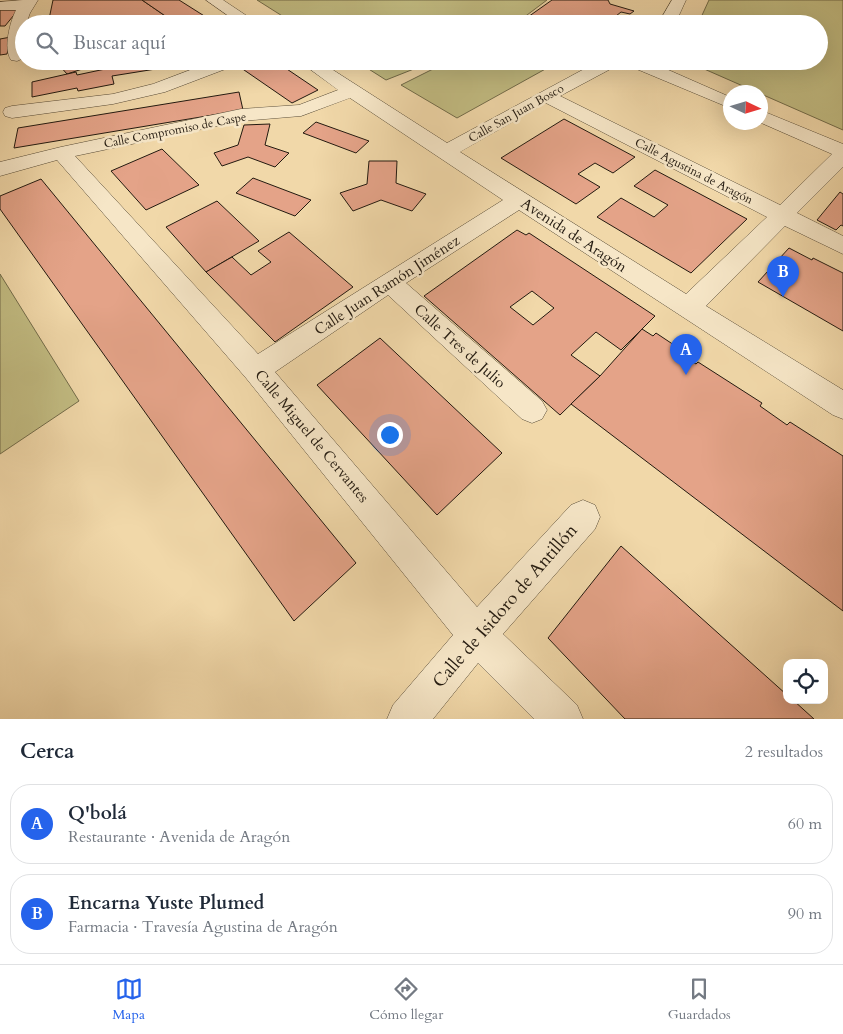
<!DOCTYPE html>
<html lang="es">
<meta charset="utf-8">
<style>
:root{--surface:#fff;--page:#f2f2f3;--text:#1f2937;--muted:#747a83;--line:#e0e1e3;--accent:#2563eb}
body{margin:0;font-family:Cardo,serif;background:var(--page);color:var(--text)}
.controls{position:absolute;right:15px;bottom:15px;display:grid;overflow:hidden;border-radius:10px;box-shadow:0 5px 20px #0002}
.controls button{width:45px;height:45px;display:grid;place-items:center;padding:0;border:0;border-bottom:1px solid var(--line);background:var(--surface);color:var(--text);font:25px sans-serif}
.compass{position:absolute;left:723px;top:85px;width:45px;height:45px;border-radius:50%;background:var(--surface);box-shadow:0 5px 20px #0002;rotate:94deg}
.you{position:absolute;left:389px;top:434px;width:18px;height:18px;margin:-12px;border:4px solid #fff;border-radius:50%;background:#1a73e8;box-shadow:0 0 0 8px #1a73e833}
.badge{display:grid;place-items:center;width:32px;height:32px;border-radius:50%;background:var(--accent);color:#fff;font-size:16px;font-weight:700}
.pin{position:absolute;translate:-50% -41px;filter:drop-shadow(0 1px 2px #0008)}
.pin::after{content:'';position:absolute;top:26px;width:18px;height:15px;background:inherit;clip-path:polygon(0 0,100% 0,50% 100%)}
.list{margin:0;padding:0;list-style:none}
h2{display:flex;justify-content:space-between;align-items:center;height:65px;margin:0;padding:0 20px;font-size:21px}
h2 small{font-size:16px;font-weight:400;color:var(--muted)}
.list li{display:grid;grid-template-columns:32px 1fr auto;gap:15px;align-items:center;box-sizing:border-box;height:80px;margin:0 10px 10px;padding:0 10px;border:1px solid var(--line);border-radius:20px}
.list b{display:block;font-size:19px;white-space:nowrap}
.list p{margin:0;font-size:16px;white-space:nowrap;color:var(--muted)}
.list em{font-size:16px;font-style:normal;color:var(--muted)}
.icon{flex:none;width:28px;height:28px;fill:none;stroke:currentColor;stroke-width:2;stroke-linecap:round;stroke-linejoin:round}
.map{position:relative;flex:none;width:843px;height:719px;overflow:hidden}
.search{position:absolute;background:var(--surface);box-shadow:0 5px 20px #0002;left:15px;right:15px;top:15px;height:55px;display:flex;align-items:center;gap:12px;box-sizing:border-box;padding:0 18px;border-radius:28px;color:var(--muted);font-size:19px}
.sheet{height:245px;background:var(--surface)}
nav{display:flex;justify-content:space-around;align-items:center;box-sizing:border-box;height:70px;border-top:1px solid var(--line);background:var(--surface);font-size:14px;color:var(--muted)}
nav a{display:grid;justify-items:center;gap:2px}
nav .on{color:var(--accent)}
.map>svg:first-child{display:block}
.green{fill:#c2bc82;stroke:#726b49}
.building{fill:#e4a388;stroke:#231a10;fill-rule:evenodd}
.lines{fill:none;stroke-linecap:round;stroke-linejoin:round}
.minor-casing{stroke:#564a36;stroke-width:1}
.minor{fill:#f6e6c7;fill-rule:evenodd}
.labels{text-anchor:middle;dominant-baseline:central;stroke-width:5;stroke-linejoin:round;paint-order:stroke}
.far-street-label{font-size:12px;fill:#231a10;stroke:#f6e6c7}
.street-label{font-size:15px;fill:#231a10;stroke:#f6e6c7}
.near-street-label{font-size:18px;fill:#231a10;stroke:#f6e6c7}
</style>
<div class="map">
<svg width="843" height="719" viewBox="0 0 843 719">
<rect width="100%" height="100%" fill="#f1d8a9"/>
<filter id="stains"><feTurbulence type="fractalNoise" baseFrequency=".004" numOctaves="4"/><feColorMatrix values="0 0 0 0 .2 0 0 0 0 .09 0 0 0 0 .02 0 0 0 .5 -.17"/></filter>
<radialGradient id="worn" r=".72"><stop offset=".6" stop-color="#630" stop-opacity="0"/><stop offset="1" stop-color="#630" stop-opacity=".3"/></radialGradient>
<g class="green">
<polygon points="257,0 547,0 515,24 295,24"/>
<polygon points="709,0 843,0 843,130 686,61 819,61 819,24 698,24"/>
<polygon points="356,61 434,61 386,80"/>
<polygon points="449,61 538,61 549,67 457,118 401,85"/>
<polygon points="0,274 79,401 0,454"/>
</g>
<g class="building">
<polygon points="53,0 142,0 177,24 48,24"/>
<polygon points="142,0 179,0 217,24 177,24"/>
<polygon points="552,0 608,0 610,4 634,11 630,14 621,12 606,24 518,24"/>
<polygon points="0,10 18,10 5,26 0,26"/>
<polygon points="11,37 7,54 0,55 0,39"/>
<polygon points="107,61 67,74 59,65 66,61"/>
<polygon points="108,61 186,61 187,64 112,76 114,84 78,91 77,88 32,97 32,82 76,72 77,75 110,68"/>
<polygon points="231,61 275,61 318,90 292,103"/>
<polygon points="239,92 243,110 14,148 18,128"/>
<polygon points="564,119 635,157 613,173 595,163 578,174 600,187 576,204 501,158"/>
<polygon points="316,122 369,141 356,153 303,133"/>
<polygon points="270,124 265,145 289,153 275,167 248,157 222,166 214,153 238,145 244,125"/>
<polygon points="162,149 199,185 146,210 111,171"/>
<polygon points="369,161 397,161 396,183 426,194 412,211 381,200 353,211 340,193 367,184"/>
<polygon points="655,170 747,219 691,273 597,217 621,198 654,217 668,205 634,186"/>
<polygon points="253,178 311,200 295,216 236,193"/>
<polygon points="41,179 356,563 294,621 0,209 0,196"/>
<polygon points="840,192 843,194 843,226 841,225 836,230 817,220"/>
<polygon points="217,201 259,241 206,272 166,227"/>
<path d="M 517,230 L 526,235 L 529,233 L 655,316 L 621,350 L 596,332 L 571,355 L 600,376 L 560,415 L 424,296 ZM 532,291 L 554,308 L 533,325 L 510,307 Z"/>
<polygon points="289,232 353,287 275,342 206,272 232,257 251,275 271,262 258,251"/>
<polygon points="789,248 812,260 813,258 843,273 843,331 758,282"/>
<polygon points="642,329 653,336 656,333 674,345 671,348 696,364 698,362 762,403 760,406 787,425 790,422 843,456 843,611 571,404 600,376"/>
<polygon points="380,338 502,453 437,515 317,385"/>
<polygon points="621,546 787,695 787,700 793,700 814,719 625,719 548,638"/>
</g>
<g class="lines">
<g class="minor-casing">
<g id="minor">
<path d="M 23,0 L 38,0 L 30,13 L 26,24 L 24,24 L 24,58 L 17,61 L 11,60 C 3,48 10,22 16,10 L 0,10 L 0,2 Z"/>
<polygon points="206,0 223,0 259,24 240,24"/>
<polygon points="672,0 686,0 675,24 658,24"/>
<polygon points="214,61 238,61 236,65 165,92 113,104 12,118 5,116 3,112 5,108 12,106 113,94 153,84"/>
<path d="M 299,61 L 319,61 L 447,143 L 599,61 L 620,61 L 618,65 L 560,96 L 780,205 L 832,154 L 759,122 L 760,110 L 843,144 L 843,167 L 797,213 L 843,236 L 843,254 L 785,226 L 706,306 L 843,390 L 843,419 L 833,415 L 519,210 L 406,283 L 542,401 L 547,410 L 542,419 L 532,423 L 522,419 L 388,295 L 275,372 L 477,607 L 571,505 L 583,500 L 595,505 L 600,517 L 595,529 L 503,634 L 577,705 L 583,719 L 534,719 L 478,663 L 433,719 L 387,719 L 393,705 L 453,635 L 246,378 L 57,160 L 0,176 L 0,162 L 61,147 L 241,109 L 299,105 L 338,90 ZM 350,98 L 503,200 L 258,354 L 75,156 L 241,121 L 301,116 ZM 546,103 L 767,217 L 686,294 L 460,152 Z"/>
<polygon points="625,61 648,61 730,97 730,108 627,65"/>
</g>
</g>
<use href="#minor" class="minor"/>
</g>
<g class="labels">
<g class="far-street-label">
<text transform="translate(516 113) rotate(-29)">Calle San Juan Bosco</text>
<text transform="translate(175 130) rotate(-11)">Calle Compromiso de Caspe</text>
<text transform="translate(694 171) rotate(27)">Calle Agustina de Aragón</text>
</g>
<g class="street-label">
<text transform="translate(574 235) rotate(33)">Avenida de Aragón</text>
<text transform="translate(387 285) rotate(-33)">Calle Juan Ramón Jiménez</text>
<text transform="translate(460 346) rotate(42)">Calle Tres de Julio</text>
<text transform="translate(312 436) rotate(50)">Calle Miguel de Cervantes</text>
</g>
<g class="near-street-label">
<text transform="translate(505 606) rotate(-49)">Calle de Isidoro de Antillón</text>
</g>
</g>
<rect width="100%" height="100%" filter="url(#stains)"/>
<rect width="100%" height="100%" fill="url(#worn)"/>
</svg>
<div class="controls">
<button><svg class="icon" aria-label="locate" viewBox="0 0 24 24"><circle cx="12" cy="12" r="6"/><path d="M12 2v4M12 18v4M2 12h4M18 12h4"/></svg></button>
</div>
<svg class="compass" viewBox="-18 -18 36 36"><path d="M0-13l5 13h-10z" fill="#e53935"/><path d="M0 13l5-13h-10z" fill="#747a83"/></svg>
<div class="you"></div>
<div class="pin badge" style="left:686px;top:375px">A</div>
<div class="pin badge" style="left:783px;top:297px">B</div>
<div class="search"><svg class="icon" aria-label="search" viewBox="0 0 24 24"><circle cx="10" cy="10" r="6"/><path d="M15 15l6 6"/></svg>Buscar aquí</div>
</div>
<section class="sheet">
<h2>Cerca<small>2 resultados</small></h2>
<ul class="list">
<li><span class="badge">A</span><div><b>Q'bolá</b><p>Restaurante · Avenida de Aragón</p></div><em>60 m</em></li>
<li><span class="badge">B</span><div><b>Encarna Yuste Plumed</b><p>Farmacia · Travesía Agustina de Aragón</p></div><em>90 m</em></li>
</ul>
</section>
<nav>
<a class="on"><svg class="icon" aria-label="map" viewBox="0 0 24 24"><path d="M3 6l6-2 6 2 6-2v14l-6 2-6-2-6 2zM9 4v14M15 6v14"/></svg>Mapa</a>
<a><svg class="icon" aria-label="directions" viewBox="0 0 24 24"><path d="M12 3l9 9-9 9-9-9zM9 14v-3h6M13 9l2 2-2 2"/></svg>Cómo llegar</a>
<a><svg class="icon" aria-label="saved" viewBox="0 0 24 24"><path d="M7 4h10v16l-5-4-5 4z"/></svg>Guardados</a>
</nav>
